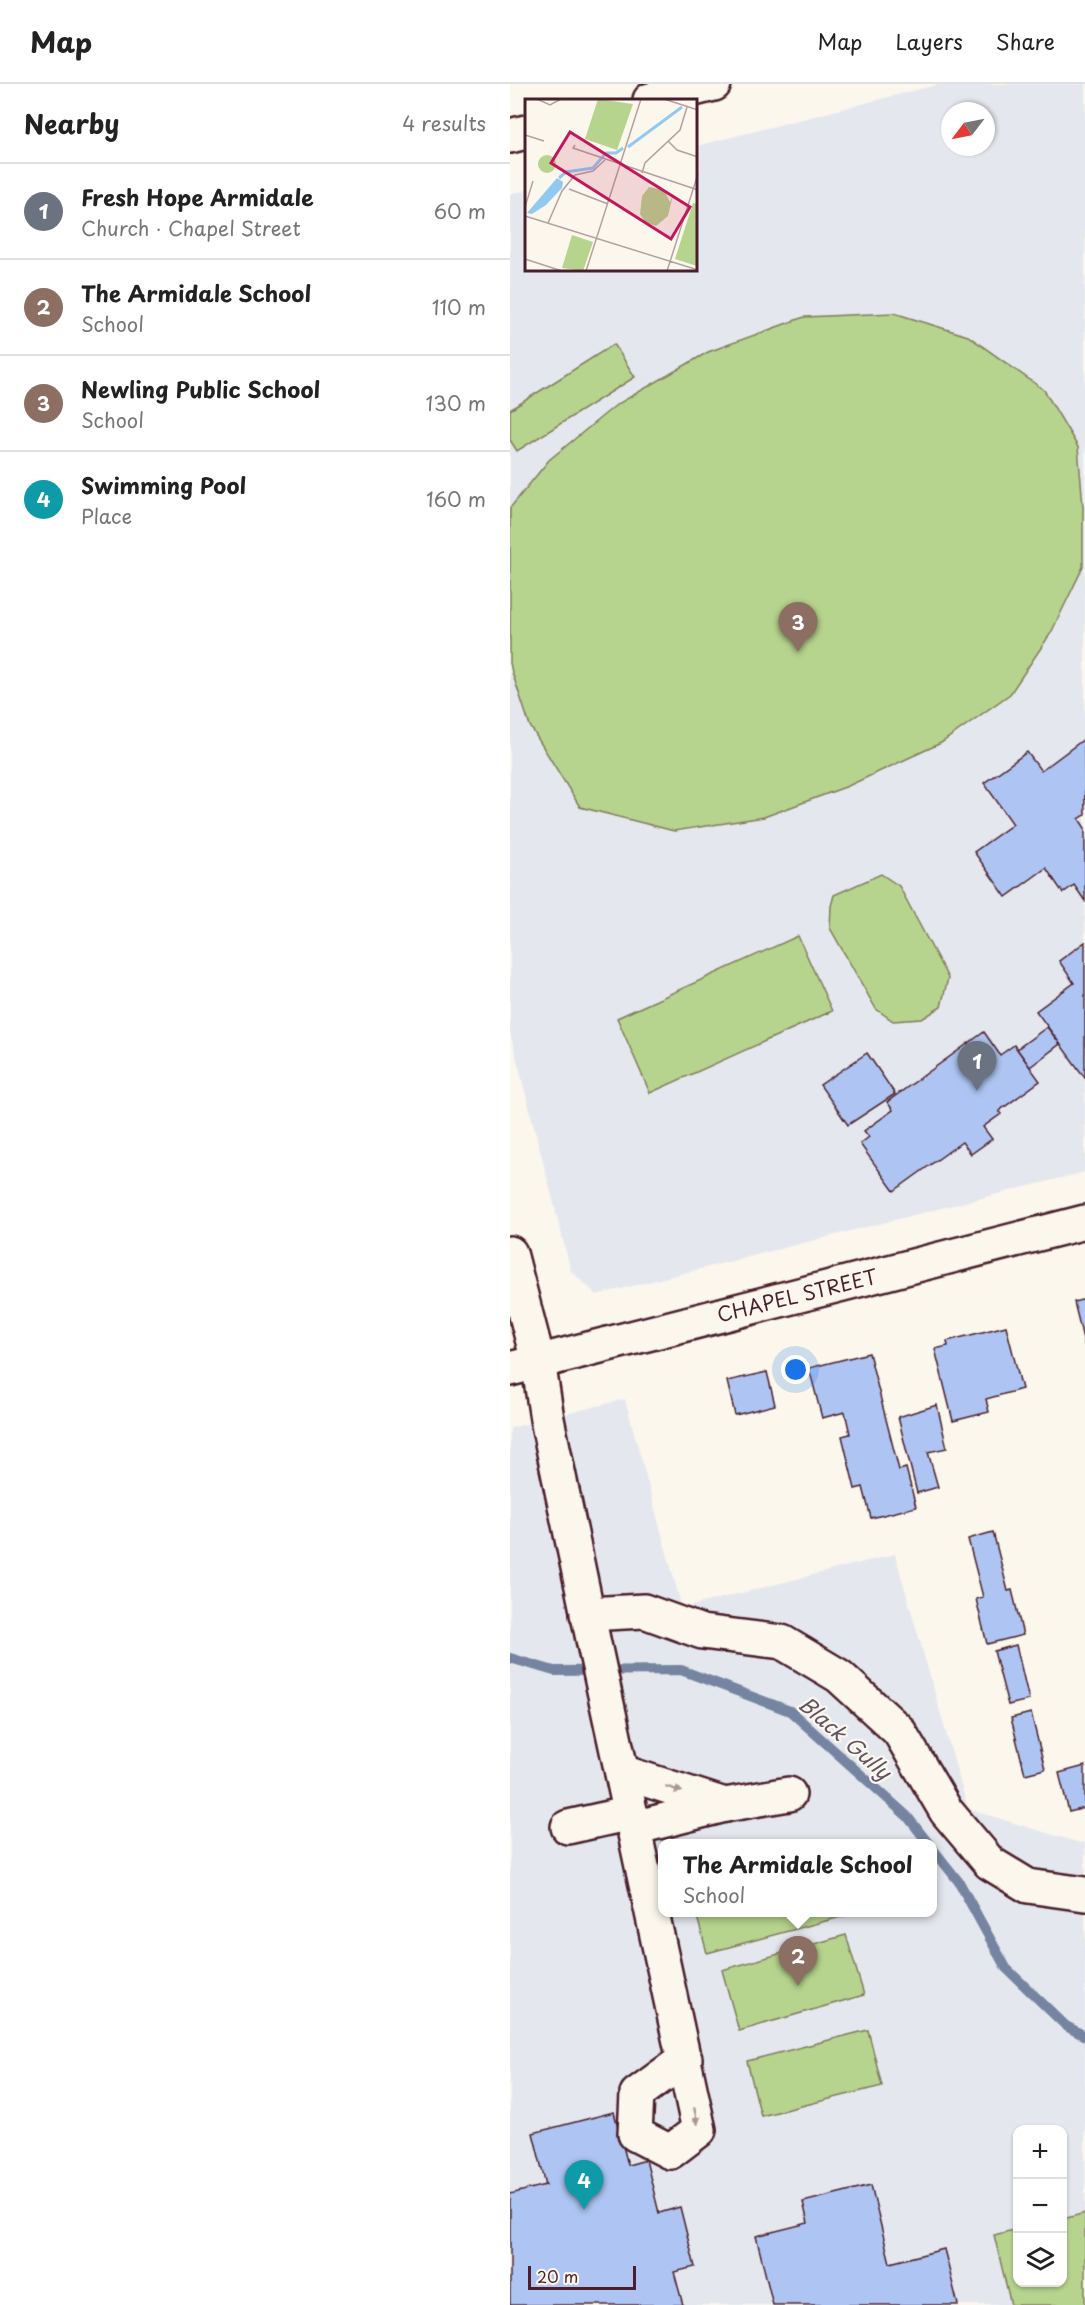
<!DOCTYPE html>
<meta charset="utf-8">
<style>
:root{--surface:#fff;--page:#f2f2f2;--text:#222;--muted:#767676;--line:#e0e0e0;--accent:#0b8043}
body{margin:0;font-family:"Playpen Sans",sans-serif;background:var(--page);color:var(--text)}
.controls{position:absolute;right:18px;bottom:18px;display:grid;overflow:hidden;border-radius:12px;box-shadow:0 2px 4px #0004}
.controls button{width:54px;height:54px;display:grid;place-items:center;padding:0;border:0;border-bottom:2px solid var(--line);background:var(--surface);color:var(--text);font:30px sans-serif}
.compass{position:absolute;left:431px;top:18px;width:54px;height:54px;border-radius:50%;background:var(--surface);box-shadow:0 2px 4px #0004;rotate:238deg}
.scale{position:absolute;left:18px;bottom:15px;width:108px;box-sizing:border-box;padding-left:6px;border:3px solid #4a1f2b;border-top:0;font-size:16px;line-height:21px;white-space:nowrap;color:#4a1f2b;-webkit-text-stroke:4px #fbf7ec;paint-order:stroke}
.you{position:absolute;left:286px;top:1286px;width:21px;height:21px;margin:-15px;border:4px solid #fff;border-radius:50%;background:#1a73e8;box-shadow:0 0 0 9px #1a73e833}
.badge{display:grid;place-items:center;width:39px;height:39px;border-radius:50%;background:var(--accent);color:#fff;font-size:20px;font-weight:700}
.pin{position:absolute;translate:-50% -50px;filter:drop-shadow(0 2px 3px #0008)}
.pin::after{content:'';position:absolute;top:32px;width:21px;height:18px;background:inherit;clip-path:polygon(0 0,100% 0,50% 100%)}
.popup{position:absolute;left:148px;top:1755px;width:279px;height:78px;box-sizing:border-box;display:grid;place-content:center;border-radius:12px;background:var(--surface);filter:drop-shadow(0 2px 4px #0005);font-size:20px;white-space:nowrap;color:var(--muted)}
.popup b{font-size:22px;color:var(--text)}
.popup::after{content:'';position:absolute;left:50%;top:100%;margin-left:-12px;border:12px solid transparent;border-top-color:var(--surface)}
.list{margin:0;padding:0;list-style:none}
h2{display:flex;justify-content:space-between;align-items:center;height:78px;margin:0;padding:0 24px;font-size:26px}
h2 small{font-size:20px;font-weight:400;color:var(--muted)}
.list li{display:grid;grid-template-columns:39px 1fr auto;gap:18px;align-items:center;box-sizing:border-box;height:96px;padding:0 24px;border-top:2px solid var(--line)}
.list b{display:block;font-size:22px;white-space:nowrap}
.list p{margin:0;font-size:20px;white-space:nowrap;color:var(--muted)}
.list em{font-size:20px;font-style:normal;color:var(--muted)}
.icon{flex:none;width:33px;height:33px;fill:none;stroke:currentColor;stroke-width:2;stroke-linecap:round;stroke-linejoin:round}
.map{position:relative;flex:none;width:575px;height:2221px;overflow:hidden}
header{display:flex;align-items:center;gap:36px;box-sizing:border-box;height:84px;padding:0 30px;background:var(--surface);border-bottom:2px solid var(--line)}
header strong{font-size:28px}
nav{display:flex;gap:33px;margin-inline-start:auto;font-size:21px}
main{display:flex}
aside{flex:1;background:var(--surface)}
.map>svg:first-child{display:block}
.built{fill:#e4e8ee;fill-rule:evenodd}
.green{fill:#b6d48d;stroke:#807a5c;stroke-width:1.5}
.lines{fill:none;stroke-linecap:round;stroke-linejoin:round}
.stream{stroke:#7585a1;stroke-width:10}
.building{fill:#aec5f3;stroke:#4a1f2b;stroke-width:1.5}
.minor-casing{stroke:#4a1f2b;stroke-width:38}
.minor{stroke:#fbf7ec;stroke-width:33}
.oneway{fill:#ab9695}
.labels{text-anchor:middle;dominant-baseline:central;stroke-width:4.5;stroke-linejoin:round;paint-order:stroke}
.street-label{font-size:20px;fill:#4a1f2b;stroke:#fbf7ec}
.water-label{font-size:21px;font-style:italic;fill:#605266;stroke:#fbf7ec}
.inset-river{fill:none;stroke:#92c9f0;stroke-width:3}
.inset-road{fill:none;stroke:#b4a19f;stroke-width:1.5}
.view{fill:#c2185b;fill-opacity:0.15;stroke:#c2185b;stroke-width:3}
.inset-edge{fill:none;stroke:#4a1f2b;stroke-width:3}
</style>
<header>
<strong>Map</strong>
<nav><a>Map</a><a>Layers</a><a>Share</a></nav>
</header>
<main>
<aside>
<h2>Nearby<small>4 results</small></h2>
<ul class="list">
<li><span class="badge" style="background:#6b7280">1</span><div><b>Fresh Hope Armidale</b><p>Church · Chapel Street</p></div><em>60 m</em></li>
<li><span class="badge" style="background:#8d6e63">2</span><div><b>The Armidale School</b><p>School</p></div><em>110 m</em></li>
<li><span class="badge" style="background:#8d6e63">3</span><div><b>Newling Public School</b><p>School</p></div><em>130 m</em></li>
<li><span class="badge" style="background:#0f9aa8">4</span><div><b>Swimming Pool</b><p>Place</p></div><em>160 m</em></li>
</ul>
</aside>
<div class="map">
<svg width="575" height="2221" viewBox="0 0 575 2221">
<rect width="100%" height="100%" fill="#fbf7ec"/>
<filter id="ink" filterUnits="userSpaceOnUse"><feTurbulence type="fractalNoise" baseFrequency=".0167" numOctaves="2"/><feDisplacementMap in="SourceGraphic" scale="12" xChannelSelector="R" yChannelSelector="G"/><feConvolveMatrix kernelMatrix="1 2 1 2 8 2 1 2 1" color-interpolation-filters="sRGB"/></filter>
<g filter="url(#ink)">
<g class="built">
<path d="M 430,0 L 575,0 L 575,1088 L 87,1211 L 61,1187 L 0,949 L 0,110 L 16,106 L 16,186 L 186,186 L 186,62 ZM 440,27 L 476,27 L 476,63 L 440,63 Z"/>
<path d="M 115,1315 L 172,1524 L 385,1470 L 458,1725 L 570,1759 L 575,1758 L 575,2221 L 0,2221 L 0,1344 ZM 153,1760 L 423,1760 L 423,1828 L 153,1828 ZM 508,2046 L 552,2046 L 552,2198 L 508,2198 Z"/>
</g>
<g class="green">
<polygon points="384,229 458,252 534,306 568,363 573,422 573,483 541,549 500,610 431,659 338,702 254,733 164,747 70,723 20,642 2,588 0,579 0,424 39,376 106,321 198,268 294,233"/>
<polygon points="104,260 125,293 7,367 0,356 0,326"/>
<polygon points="371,790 389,802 438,894 431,923 412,935 383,937 366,925 320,844 321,822 324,811"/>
<polygon points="288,852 322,927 140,1009 107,934"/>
<polygon points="349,1828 197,1869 186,1829 186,1828"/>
<polygon points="336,1851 354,1911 229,1947 212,1886"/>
<polygon points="358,1946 372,2002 251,2032 237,1977"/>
<polygon points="575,2129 575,2221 501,2221 484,2151 507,2145 508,2198 552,2198 553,2135"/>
</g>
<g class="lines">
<g class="stream">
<polyline points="0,1574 44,1587 171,1586 280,1627 397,1732 419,1760"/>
<polyline points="423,1765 449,1798 496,1884 556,1942 575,1952"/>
</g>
</g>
<g class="building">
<polygon points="574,655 575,731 569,735 575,744 575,817 564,801 553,809 536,784 496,813 464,768 503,740 474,699 517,668 531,687"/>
<polygon points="575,858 575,994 526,927 564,899 549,877"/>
<polygon points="537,943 550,960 520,983 507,965"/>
<polygon points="474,948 490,971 504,961 530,997 489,1027 491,1030 473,1043 482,1055 461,1070 452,1058 384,1107 350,1060 359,1053 354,1047 383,1026 377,1018"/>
<polygon points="357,969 385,1010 338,1041 310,1001"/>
<polygon points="575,1215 575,1263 564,1218"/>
<polygon points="496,1242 512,1305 476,1315 479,1328 443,1337 425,1265 438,1262 437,1257"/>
<polygon points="359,1269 389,1386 396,1384 406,1423 361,1434 353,1403 345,1405 332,1352 340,1350 335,1328 312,1334 299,1284"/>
<polygon points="257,1288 265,1321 225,1331 217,1297"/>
<polygon points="427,1321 437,1364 418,1368 428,1403 407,1409 388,1333"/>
<polygon points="483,1448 498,1507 502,1506 513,1551 477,1560 466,1515 473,1513 458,1455"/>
<polygon points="506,1561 519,1616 498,1621 484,1567"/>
<polygon points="521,1629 535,1685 515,1690 501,1634"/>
<polygon points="575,1682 575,1724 559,1728 549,1689"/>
<polygon points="104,2028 118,2081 136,2076 149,2129 170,2123 185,2183 164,2188 173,2221 0,2221 0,2110 36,2101 23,2049"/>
<polygon points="361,2101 380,2179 434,2165 448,2221 263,2221 246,2152 298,2139 293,2118"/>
</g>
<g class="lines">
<g class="minor-casing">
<g id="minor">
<polyline points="140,16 204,0"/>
<polyline points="0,52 16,48"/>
<polyline points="0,1169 28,1277 37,1335 84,1560 189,2046 160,2068 125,2050 127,2010 175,1975"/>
<polyline points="0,1285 575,1138"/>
<polyline points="77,1530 134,1527 192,1548 272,1558 329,1592 389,1647 436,1727 480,1779 518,1802 575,1810"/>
<polyline points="112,1688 215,1721"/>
<polyline points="58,1743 121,1729"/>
<polyline points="124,1744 215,1721 279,1710"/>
</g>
</g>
<use href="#minor" class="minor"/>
</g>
<defs><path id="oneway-solid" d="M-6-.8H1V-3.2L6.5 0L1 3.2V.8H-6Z" transform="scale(1.5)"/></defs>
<g class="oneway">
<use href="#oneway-solid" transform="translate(164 1705) rotate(18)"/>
<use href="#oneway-solid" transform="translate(186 2032) rotate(78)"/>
</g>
</g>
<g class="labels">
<g class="street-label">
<text transform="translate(287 1211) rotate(-14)">CHAPEL STREET</text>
</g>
<g class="water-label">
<text transform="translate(336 1653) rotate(41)">Black Gully</text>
</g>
</g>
<g transform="translate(15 15)">
<rect width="172" height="172" fill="#fbf7ec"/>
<path d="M 73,0 L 108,5 L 92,51 L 60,40 ZM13 65a9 9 0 1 1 18 0a9 9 0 1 1-18 0ZM 124,88 L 139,91 L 145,103 L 148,96 L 143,117 L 131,127 L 120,123 L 115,115 L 117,97 ZM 168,104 L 172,105 L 172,167 L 150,160 ZM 47,136 L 68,143 L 58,172 L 37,169 Z" fill="#b6d48d"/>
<path d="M 32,79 L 38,83 L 37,89 L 21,106 L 7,115 L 2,114 Z" fill="#92c9f0"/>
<path class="inset-river" d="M 103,48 L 157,8M 34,79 L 41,73 L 68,69 L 81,54 L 91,54 L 98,49"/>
<path class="inset-road" d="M 12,0 L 25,6 L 36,0M 46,0 L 66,0M 139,0 L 173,11M 0,36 L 19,42M 143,42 L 152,51 L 173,58M 50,46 L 48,49 L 173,91M 117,74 L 120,64 L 155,31 L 162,8M 44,90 L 83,105M 0,108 L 8,82M 0,117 L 173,171M 23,124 L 37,92 L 50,76 L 68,72 L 80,61M 0,160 L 37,172M 61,172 L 116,0M 142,172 L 173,75"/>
<path class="view" d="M 45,33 L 165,108 L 146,140 L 26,64 Z"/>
<rect width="172" height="172" class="inset-edge"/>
</g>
</svg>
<div class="controls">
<button>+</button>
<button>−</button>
<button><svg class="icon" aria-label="layers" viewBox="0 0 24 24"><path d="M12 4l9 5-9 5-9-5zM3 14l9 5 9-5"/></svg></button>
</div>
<svg class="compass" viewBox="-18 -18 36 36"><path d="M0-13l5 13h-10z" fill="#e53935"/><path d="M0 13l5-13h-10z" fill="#767676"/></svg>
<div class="scale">20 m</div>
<div class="you"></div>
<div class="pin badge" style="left:467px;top:1007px;background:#6b7280">1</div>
<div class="pin badge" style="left:288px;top:1902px;background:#8d6e63">2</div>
<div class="popup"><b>The Armidale School</b>School</div>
<div class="pin badge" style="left:288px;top:568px;background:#8d6e63">3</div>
<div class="pin badge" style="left:74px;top:2126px;background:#0f9aa8">4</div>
</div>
</main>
